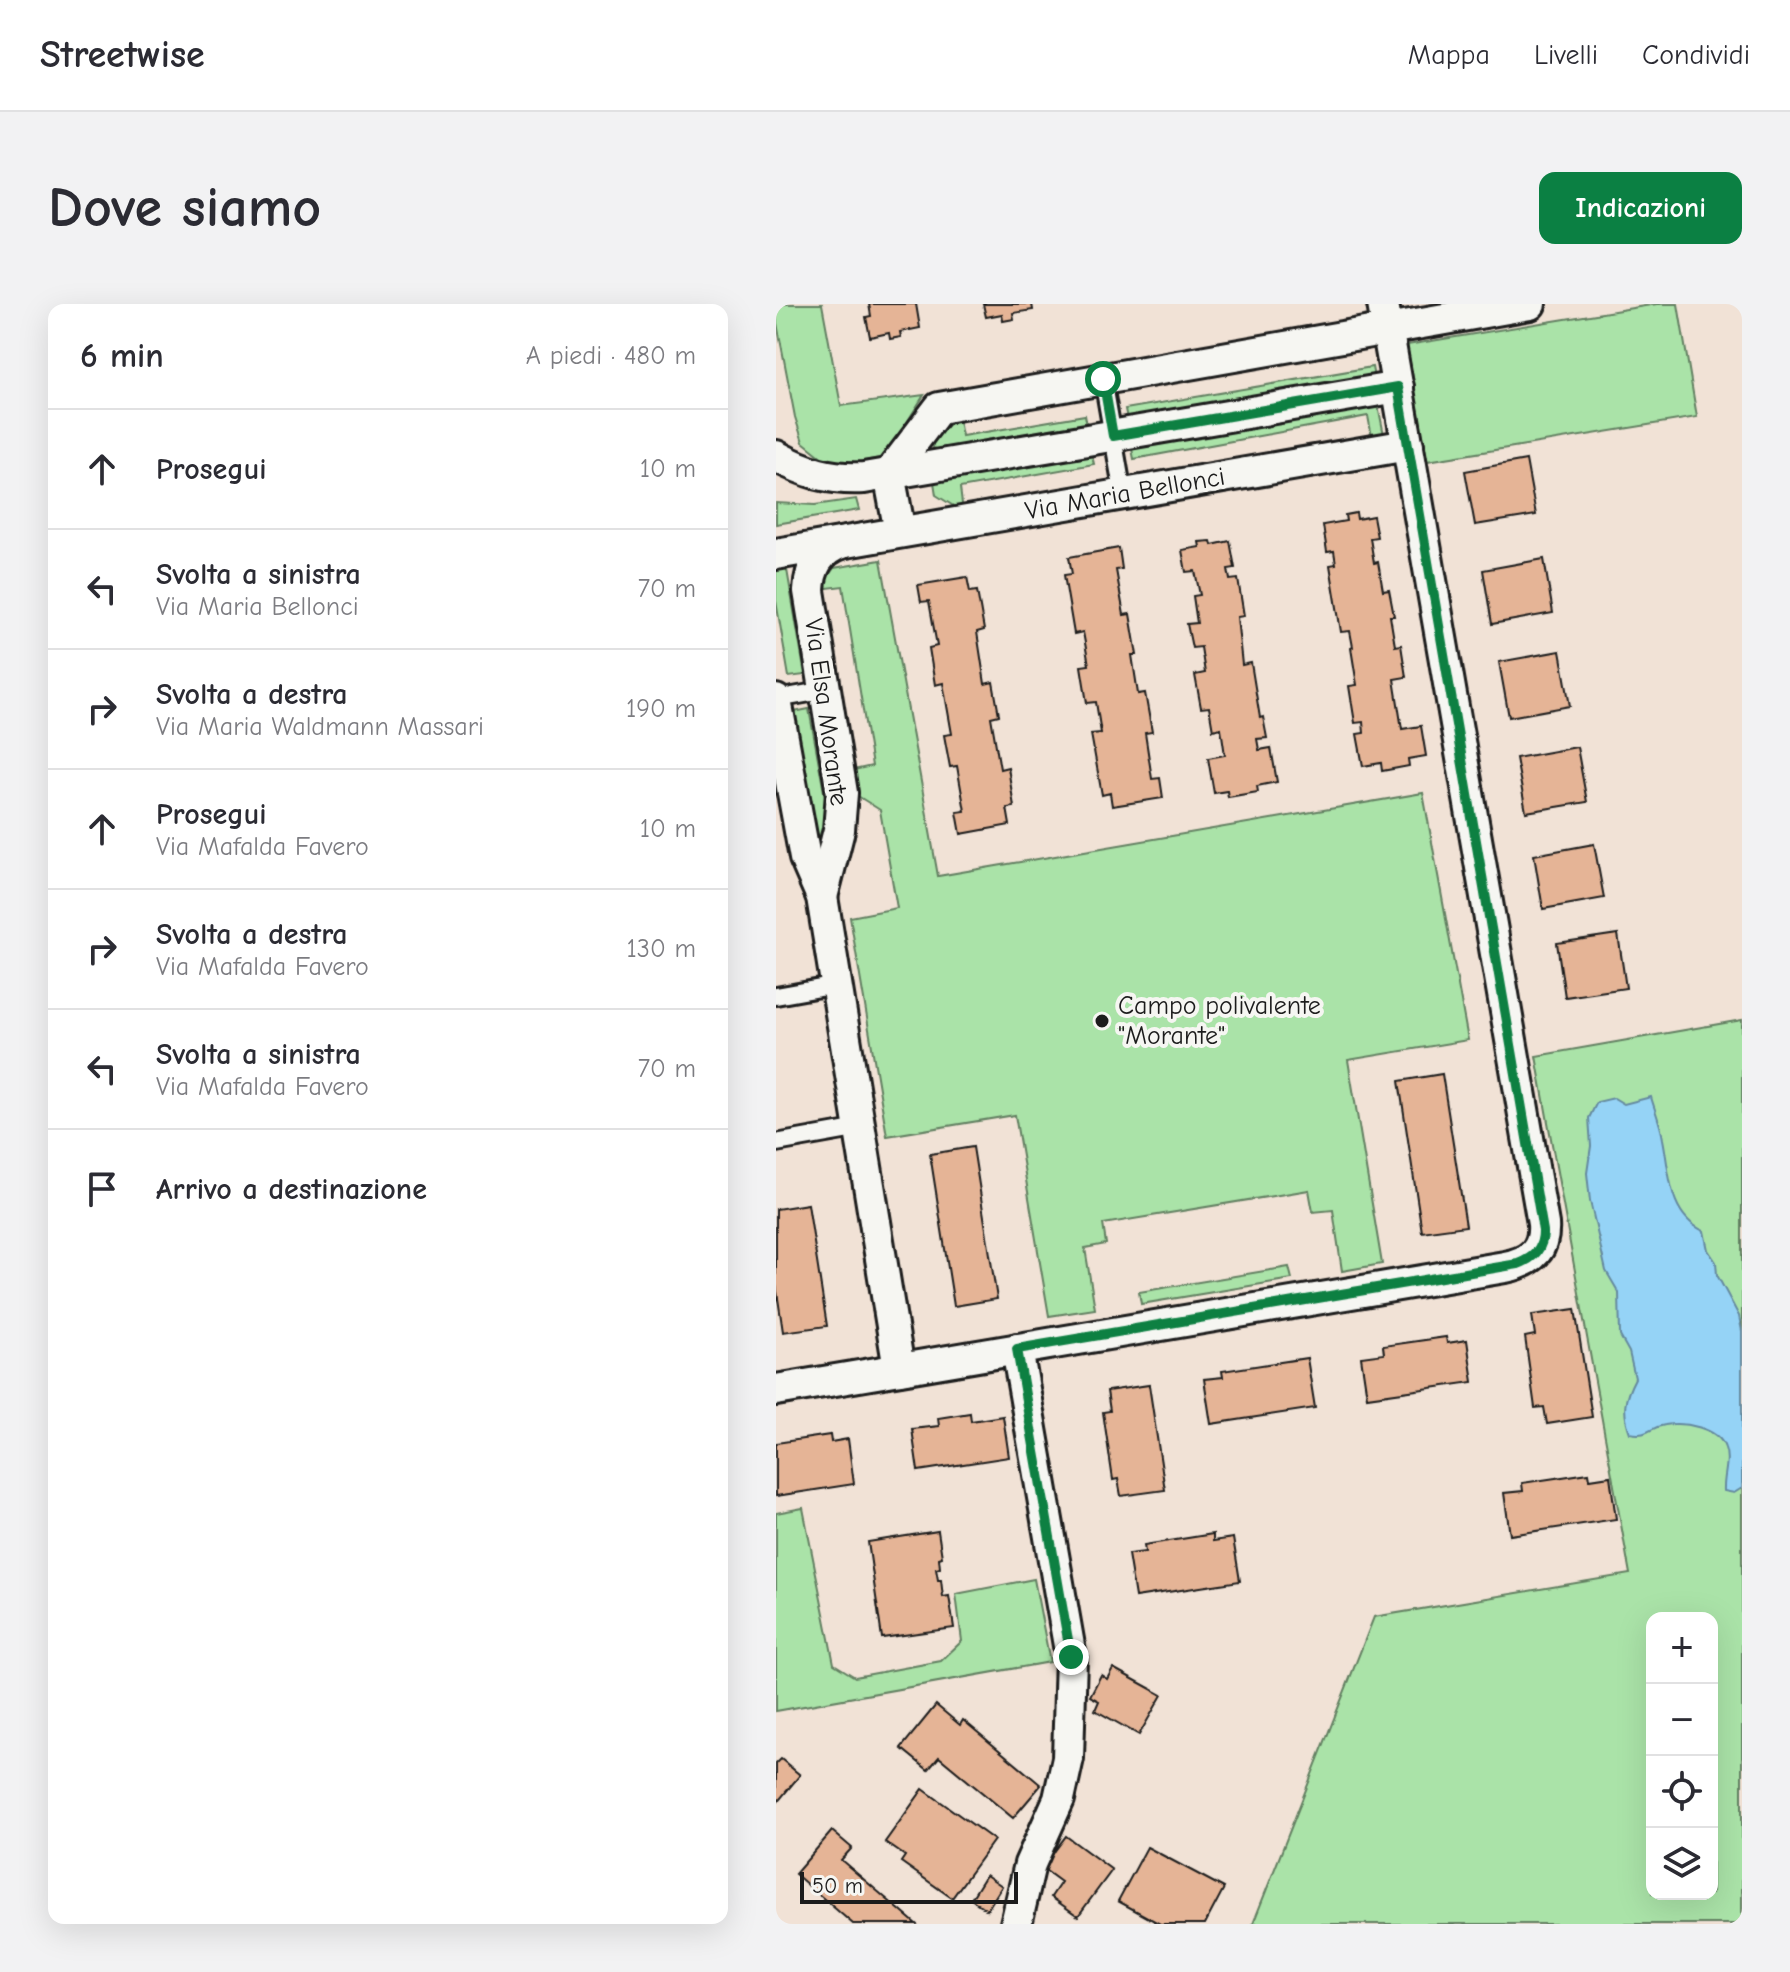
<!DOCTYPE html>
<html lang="it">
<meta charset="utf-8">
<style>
:root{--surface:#fff;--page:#f2f2f3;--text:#2b2b33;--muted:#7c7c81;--line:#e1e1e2;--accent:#0b8043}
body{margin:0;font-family:"Comic Neue",sans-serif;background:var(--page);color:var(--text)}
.controls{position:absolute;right:24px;bottom:24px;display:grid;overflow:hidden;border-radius:16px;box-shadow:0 8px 32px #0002}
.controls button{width:72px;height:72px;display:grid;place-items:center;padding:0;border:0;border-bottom:2px solid var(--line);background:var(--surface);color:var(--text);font:40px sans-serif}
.scale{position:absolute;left:24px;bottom:20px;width:218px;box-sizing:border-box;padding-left:8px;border:4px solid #1c1c1c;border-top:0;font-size:22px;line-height:28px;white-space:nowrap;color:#1c1c1c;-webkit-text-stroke:6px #f6f6f2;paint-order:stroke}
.stop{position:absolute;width:24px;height:24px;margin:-18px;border:6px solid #0b8043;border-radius:50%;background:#fff}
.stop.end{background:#0b8043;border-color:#fff;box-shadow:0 2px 8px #0008}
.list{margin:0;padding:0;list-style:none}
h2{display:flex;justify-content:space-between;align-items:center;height:104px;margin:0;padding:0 32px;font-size:34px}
h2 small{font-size:26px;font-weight:400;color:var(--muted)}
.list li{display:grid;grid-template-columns:52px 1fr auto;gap:24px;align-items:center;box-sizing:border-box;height:120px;padding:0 32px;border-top:2px solid var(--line)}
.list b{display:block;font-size:30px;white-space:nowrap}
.list p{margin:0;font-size:26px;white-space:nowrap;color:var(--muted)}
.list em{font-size:26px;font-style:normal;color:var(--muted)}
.icon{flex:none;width:44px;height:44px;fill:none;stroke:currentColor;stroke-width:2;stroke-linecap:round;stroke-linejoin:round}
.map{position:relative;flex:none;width:966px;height:1620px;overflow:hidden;border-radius:16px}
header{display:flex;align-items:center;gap:48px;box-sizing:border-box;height:112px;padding:0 40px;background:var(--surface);border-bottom:2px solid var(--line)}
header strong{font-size:38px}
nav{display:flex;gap:44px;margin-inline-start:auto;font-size:28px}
.intro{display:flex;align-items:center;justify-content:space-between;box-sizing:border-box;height:192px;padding:0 48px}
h1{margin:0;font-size:56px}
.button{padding:20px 36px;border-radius:16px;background:var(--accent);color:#fff;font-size:28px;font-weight:700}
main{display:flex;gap:48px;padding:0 48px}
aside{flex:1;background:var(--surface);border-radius:16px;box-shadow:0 8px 32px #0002}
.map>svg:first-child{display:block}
.green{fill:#aae3a8;stroke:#638062;stroke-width:2;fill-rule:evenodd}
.water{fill:#95d3f6;stroke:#658a9f;stroke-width:2}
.building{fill:#e5b496;stroke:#1c1c1c;stroke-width:2}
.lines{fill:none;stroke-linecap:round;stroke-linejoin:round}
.lane-casing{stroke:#1c1c1c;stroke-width:22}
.street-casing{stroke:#1c1c1c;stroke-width:36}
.lane{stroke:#f6f6f2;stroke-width:16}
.street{stroke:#f6f6f2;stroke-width:30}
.route{stroke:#0b8043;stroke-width:10}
.poi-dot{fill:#1c1c1c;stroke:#f6f6f2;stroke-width:3}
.labels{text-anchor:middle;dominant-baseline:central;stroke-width:8;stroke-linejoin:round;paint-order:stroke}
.street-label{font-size:26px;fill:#1c1c1c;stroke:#f6f6f2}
.poi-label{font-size:26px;fill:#1c1c1c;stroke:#f6f6f2;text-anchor:start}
</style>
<header>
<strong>Streetwise</strong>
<nav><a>Mappa</a><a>Livelli</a><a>Condividi</a></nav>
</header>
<div class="intro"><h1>Dove siamo</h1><a class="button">Indicazioni</a></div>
<main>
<aside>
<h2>6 min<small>A piedi · 480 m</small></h2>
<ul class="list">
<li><svg class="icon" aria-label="ahead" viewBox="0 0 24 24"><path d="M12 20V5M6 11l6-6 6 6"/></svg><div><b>Prosegui</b></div><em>10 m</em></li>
<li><svg class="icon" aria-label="left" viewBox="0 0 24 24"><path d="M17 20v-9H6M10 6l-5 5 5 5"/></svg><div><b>Svolta a sinistra</b><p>Via Maria Bellonci</p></div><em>70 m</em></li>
<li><svg class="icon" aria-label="right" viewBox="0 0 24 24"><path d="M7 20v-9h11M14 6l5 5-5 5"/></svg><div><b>Svolta a destra</b><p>Via Maria Waldmann Massari</p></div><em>190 m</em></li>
<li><svg class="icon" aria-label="ahead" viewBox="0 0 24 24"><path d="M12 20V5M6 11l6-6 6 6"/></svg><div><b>Prosegui</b><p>Via Mafalda Favero</p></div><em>10 m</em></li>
<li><svg class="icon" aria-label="right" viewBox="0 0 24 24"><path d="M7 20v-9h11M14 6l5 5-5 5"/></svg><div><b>Svolta a destra</b><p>Via Mafalda Favero</p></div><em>130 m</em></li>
<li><svg class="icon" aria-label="left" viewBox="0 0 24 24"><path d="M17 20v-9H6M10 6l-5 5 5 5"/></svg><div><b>Svolta a sinistra</b><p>Via Mafalda Favero</p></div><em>70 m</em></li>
<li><svg class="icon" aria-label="arrive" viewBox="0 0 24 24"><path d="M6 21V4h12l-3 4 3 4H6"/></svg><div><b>Arrivo a destinazione</b></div></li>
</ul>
</aside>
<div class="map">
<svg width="966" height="1620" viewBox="0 0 966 1620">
<rect width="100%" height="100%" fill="#f1e2d6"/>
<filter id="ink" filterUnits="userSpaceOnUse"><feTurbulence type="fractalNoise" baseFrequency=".0125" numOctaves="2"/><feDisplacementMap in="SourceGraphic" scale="16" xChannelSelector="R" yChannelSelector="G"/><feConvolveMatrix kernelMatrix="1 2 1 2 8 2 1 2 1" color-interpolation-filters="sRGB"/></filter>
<g filter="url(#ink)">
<g class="green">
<polygon points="0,0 46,0 65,102 148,91 109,153 66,161 48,155 27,138 19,113 0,14"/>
<polygon points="881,0 902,0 921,113 651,157 631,41"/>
<polygon points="596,63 598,74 351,115 349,105"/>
<polygon points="602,101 609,136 597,138 592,112 358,155 356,145"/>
<polygon points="182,111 186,132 309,111 311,122 158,148 156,136"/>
<polygon points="316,151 318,160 184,184 187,208 160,191 158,178"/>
<polygon points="80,195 83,206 0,220 0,199 39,201"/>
<polygon points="105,256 162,572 647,489 692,736 572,756 606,960 566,967 557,906 537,908 533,886 327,920 330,940 309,944 319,1005 273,1012 239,811 111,832 74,613 121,604 104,506 77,489 73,467 96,462 67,282 43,285 58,264"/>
<polygon points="10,260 29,371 13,373 0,297 0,262"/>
<polygon points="33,405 56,532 40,535 18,408"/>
<path d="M 966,716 L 966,1620 L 477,1620 L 598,1313 L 854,1270 L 760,752 ZM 876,1314 L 936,1314 L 936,1590 L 876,1590 Z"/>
<polygon points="513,963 516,975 365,1000 363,988"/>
<polygon points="27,1204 58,1360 79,1373 165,1357 186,1337 180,1290 258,1275 274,1358 0,1407 0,1209"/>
</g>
<path class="water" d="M 875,793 C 879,807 885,821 887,835 C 894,869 892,911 928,927 L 932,946 L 940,958 L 941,971 L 963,1012 L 966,1027 L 966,1184 L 958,1189 L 948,1187 C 947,1172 954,1157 949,1144 C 942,1123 908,1118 889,1121 C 872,1123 874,1133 854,1129 C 846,1107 848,1095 859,1074 L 853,1048 L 844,1032 L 843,989 L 830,967 L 814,897 L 811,869 L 815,842 L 813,814 L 821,798 L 838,794 L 848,800 Z"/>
<g class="building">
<polygon points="93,0 140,0 144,24 124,28 125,33 114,35 113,29 94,33 90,13 95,12"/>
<polygon points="207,0 256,0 257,6 237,9 238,15 227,17 226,10 210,13"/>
<polygon points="750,156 760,211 699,221 689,167"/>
<polygon points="580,209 581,215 597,212 601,233 594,234 598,259 602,258 607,287 613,286 618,312 614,312 619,342 625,341 630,373 618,375 626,425 645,422 650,452 632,455 633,462 606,467 605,459 587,462 581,430 588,429 587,418 579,419 573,382 581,381 575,344 577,343 574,327 565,328 554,261 560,260 558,247 551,248 547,221 570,217 569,211"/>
<polygon points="435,237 436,241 454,237 459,264 452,265 454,276 462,275 468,312 461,313 466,361 475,359 484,414 487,413 491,434 481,435 483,446 495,444 501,478 481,482 482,488 452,493 451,487 438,489 432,454 449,451 445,424 437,426 433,403 425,404 419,371 429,369 425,343 416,344 411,320 421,319 417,292 424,291 419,267 410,268 406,246 424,243 423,238"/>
<polygon points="343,244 346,265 340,266 348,311 354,310 361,351 356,351 362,390 369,389 376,428 369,429 376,475 384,474 387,494 336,502 334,489 326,491 315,430 325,429 320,398 311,399 305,362 313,361 307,328 298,330 288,271 296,270 293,253"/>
<polygon points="768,255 777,309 716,320 707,266"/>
<polygon points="191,273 194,288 201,287 208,326 201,328 209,380 217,378 223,411 215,413 224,465 232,463 238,503 231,504 234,521 185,530 181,508 189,507 181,462 174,463 168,431 176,430 167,379 159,381 153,344 161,342 153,297 145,298 142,281"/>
<polygon points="784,347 794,402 733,413 723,358"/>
<polygon points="801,443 811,498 750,508 740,454"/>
<polygon points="818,540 828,594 767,605 758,551"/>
<polygon points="842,630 850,684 789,693 781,639"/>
<polygon points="666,770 690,922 646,928 623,777"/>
<polygon points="197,843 221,995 178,1002 154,850"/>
<polygon points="32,900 51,1022 7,1028 0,981 0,905"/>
<polygon points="799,1005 816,1113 771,1120 768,1103 759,1104 749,1033 759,1031 756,1011"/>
<polygon points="670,1033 671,1039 691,1036 697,1078 591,1093 585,1053 608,1050 607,1042"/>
<polygon points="531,1054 539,1104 435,1120 428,1075 447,1073 446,1067"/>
<polygon points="373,1081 389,1186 345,1192 342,1175 337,1176 327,1108 334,1107 331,1087"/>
<polygon points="194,1109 195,1117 227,1112 233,1153 142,1167 136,1125 163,1122 162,1114"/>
<polygon points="54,1131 55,1138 72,1135 78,1180 0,1192 0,1139"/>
<polygon points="813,1169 814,1175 834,1172 840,1215 734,1231 728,1189 747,1187 746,1179"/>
<polygon points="162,1227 166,1253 163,1254 164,1264 160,1265 162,1276 165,1276 167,1293 173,1292 178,1324 106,1334 92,1238"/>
<polygon points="437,1230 437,1237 457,1234 464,1277 359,1293 352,1250 369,1248 368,1241"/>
<polygon points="337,1364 386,1391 363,1431 319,1406 323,1397 314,1392 325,1371 331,1375"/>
<polygon points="160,1401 184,1421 187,1416 265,1481 237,1514 163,1453 152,1466 125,1444"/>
<polygon points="5,1455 24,1471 0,1500 0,1460"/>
<polygon points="147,1485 218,1536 176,1594 125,1558 129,1552 109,1538"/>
<polygon points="56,1527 76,1544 65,1556 140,1620 77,1620 19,1570"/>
<polygon points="290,1532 336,1566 302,1612 275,1593 285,1578 266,1564"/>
<polygon points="371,1543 448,1584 429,1620 384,1620 342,1597"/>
<polygon points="210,1571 226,1582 211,1606 195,1595"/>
</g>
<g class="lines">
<g class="lane-casing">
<g id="lane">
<polyline points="327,75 347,190"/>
<polyline points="0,395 51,386"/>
<polyline points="0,692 61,681"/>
<polyline points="0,839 84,824"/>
</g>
</g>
<g class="street-casing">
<g id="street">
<path d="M 0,152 C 29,168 54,176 88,174 L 622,83"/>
<polyline points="124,228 113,170 163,104 754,0"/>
<polyline points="0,250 632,141"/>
<polyline points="0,396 29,554 46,593 123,1065"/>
<path d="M 46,593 L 63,526 L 66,489 L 33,287 C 34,263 43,247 65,239"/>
<path d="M 0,1086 L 729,963 C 754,958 769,947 767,920 L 607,0"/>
<polyline points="240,1620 254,1560 283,1495 292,1454 295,1353 241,1045"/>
</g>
</g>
<use href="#lane" class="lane"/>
<use href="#street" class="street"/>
</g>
</g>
<g class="lines" filter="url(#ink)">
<path class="route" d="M 295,1353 L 241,1045 L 742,960 C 758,954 767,945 767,927 L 622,83 L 337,132 L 327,75"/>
</g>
<circle class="poi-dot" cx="326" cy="717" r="8"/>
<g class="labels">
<g class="street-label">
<text transform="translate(349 190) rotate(-10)">Via Maria Bellonci</text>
<text transform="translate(50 408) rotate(82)">Via Elsa Morante</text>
</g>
<g class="poi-label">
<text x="342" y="702">Campo polivalente<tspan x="342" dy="30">"Morante"</tspan></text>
</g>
</g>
</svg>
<div class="controls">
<button>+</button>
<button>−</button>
<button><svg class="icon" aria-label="locate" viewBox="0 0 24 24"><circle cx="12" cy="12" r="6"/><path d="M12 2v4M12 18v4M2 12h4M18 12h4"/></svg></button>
<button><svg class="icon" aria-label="layers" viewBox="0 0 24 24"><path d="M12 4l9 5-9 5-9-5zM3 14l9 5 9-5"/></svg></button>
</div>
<div class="scale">50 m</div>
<div class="stop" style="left:327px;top:75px"></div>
<div class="stop end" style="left:295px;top:1353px"></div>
</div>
</main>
